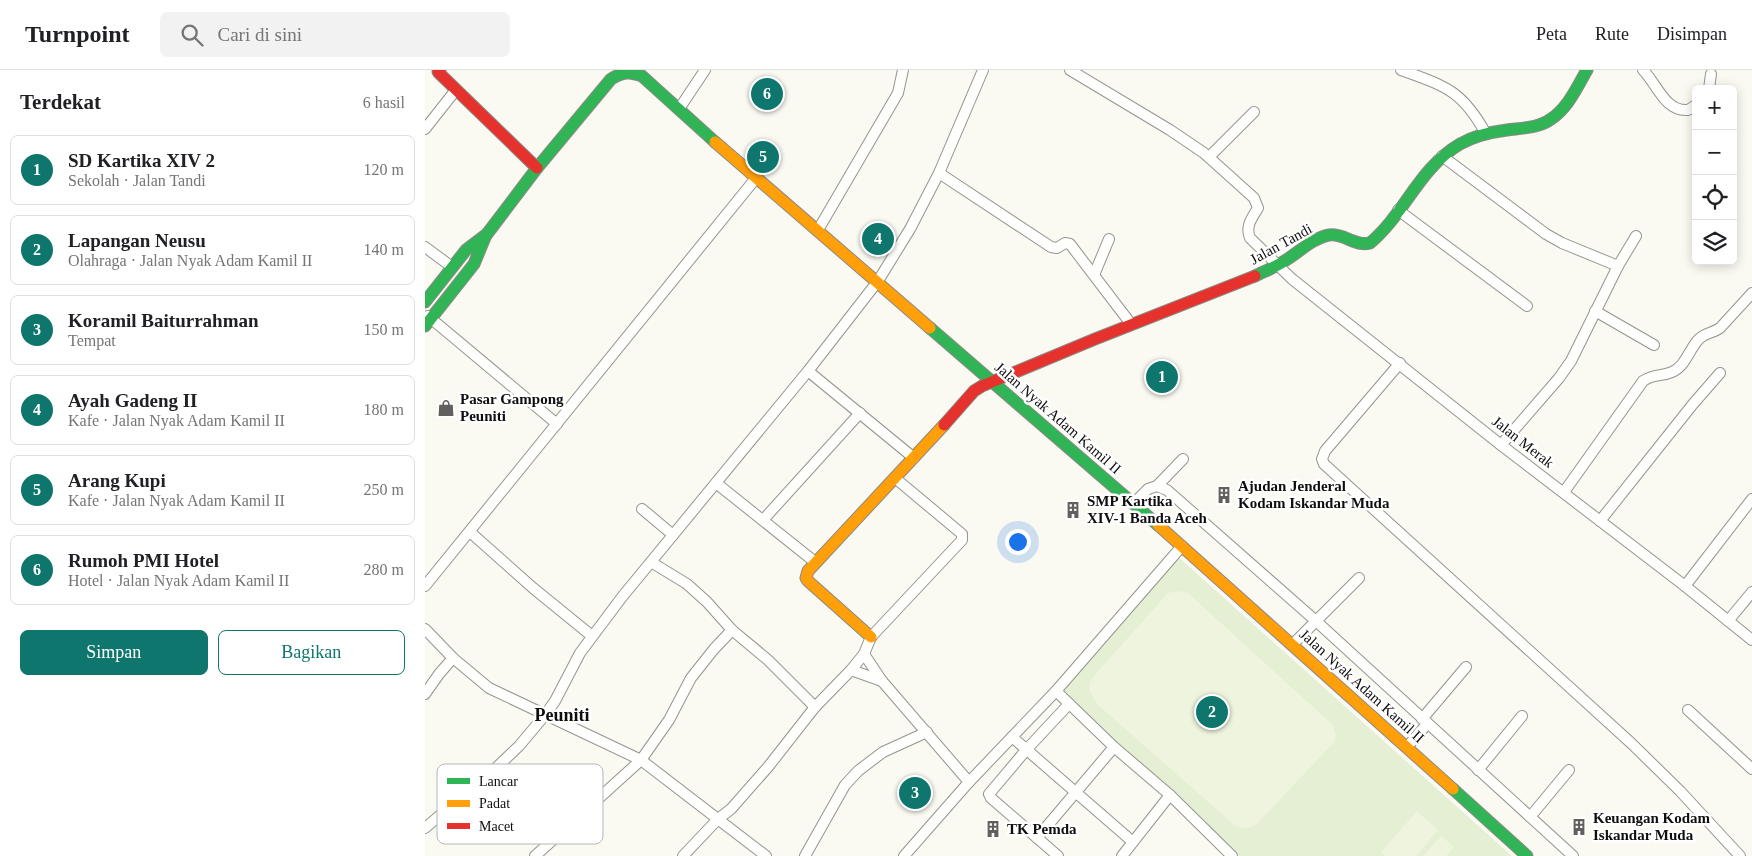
<!DOCTYPE html>
<html lang="id">
<meta charset="utf-8">
<style>
:root{--surface:#fff;--page:#f2f2f2;--text:#202124;--muted:#757577;--line:#e0e0e0;--accent:#0f766e}
body{margin:0;font-family:"Times New Roman",serif;background:var(--page);color:var(--text)}
.controls{position:absolute;right:15px;top:15px;display:grid;overflow:hidden;border-radius:8px;box-shadow:0 2px 12px #0003}
.controls button{width:45px;height:45px;display:grid;place-items:center;padding:0;border:0;border-bottom:1px solid var(--line);background:var(--surface);color:var(--text);font:25px sans-serif}
.you{position:absolute;left:592px;top:471px;width:18px;height:18px;margin:-12px;border:4px solid #fff;border-radius:50%;background:#1a73e8;box-shadow:0 0 0 8px #1a73e833}
.badge{display:grid;place-items:center;width:32px;height:32px;border-radius:50%;background:var(--accent);color:#fff;font-size:16px;font-weight:700}
.pin{position:absolute;translate:-50% -50%;border:2px solid #fff;box-shadow:0 1px 5px #0006}
.list{margin:0;padding:0;list-style:none}
h2{display:flex;justify-content:space-between;align-items:center;height:65px;margin:0;padding:0 20px;font-size:21px}
h2 small{font-size:16px;font-weight:400;color:var(--muted)}
.list li{display:grid;grid-template-columns:32px 1fr auto;gap:15px;align-items:center;box-sizing:border-box;height:70px;margin:0 10px 10px;padding:0 10px;border:1px solid var(--line);border-radius:8px}
.list b{display:block;font-size:19px;white-space:nowrap}
.list p{margin:0;font-size:16px;white-space:nowrap;color:var(--muted)}
.list em{font-size:16px;font-style:normal;color:var(--muted)}
.actions{display:flex;gap:10px;padding:15px 20px}
.actions a{flex:1;padding:11px 0;border:1px solid var(--accent);border-radius:8px;text-align:center;font-size:18px;color:var(--accent)}
.actions .main{background:var(--accent);color:#fff}
.icon{flex:none;width:28px;height:28px;fill:none;stroke:currentColor;stroke-width:2;stroke-linecap:round;stroke-linejoin:round}
.map{position:relative;flex:none;width:1327px;height:786px;overflow:hidden}
header{display:flex;align-items:center;gap:30px;box-sizing:border-box;height:70px;padding:0 25px;background:var(--surface);border-bottom:1px solid var(--line)}
header strong{font-size:24px}
nav{display:flex;gap:28px;margin-inline-start:auto;font-size:18px}
.search{width:350px;height:45px;background:var(--page);display:flex;align-items:center;gap:12px;box-sizing:border-box;padding:0 18px;border-radius:8px;color:var(--muted);font-size:19px}
main{display:flex}
aside{flex:1;background:var(--surface)}
.map>svg:first-child{display:block}
.green{fill:#e5efd3}
.pitch{fill:#eef4dd}
.lines{fill:none;stroke-linecap:round;stroke-linejoin:round}
.street-casing{stroke:#949491;stroke-width:12}
.fast-casing{stroke:#8b8a87;stroke-width:13}
.slow-casing{stroke:#8b8a87;stroke-width:13}
.jam-casing{stroke:#8b8a87;stroke-width:13}
.street{stroke:#fefefd;stroke-width:10}
.fast{stroke:#30b455;stroke-width:11}
.slow{stroke:#ff9f0a;stroke-width:11}
.jam{stroke:#e5322d;stroke-width:11}
.labels{text-anchor:middle;dominant-baseline:central;stroke-width:5;stroke-linejoin:round;paint-order:stroke}
.street-label{font-size:15px;fill:#0e0e0e;stroke:#fff}
.poi-label{font-size:15px;font-weight:bold;fill:#0e0e0e;stroke:#fff;text-anchor:start}
.quarter-label{font-size:18px;font-weight:bold;fill:#0e0e0e;stroke:#fff}
.key{fill:#fff;stroke:#b7b7b7;stroke-width:1}
.key-label{font-size:14px;fill:#0e0e0e}
</style>
<header>
<strong>Turnpoint</strong>
<div class="search"><svg class="icon" aria-label="search" viewBox="0 0 24 24"><circle cx="10" cy="10" r="6"/><path d="M15 15l6 6"/></svg>Cari di sini</div>
<nav><a>Peta</a><a>Rute</a><a>Disimpan</a></nav>
</header>
<main>
<aside>
<h2>Terdekat<small>6 hasil</small></h2>
<ul class="list">
<li><span class="badge">1</span><div><b>SD Kartika XIV 2</b><p>Sekolah · Jalan Tandi</p></div><em>120 m</em></li>
<li><span class="badge">2</span><div><b>Lapangan Neusu</b><p>Olahraga · Jalan Nyak Adam Kamil II</p></div><em>140 m</em></li>
<li><span class="badge">3</span><div><b>Koramil Baiturrahman</b><p>Tempat</p></div><em>150 m</em></li>
<li><span class="badge">4</span><div><b>Ayah Gadeng II</b><p>Kafe · Jalan Nyak Adam Kamil II</p></div><em>180 m</em></li>
<li><span class="badge">5</span><div><b>Arang Kupi</b><p>Kafe · Jalan Nyak Adam Kamil II</p></div><em>250 m</em></li>
<li><span class="badge">6</span><div><b>Rumoh PMI Hotel</b><p>Hotel · Jalan Nyak Adam Kamil II</p></div><em>280 m</em></li>
</ul>
<div class="actions"><a class="main">Simpan</a><a>Bagikan</a></div>
</aside>
<div class="map">
<svg width="1327" height="786" viewBox="0 0 1327 786">
<rect width="100%" height="100%" fill="#faf9f2"/>
<polygon class="green" points="751,485 1087,786 806,786 628,619"/>
<g class="pitch">
<path d="M 753,521 L 763,523 L 908,655 L 911,665 L 909,672 L 831,755 C 822,759 816,760 808,754 L 672,634 L 664,620 L 666,609 L 743,523 Z"/>
<polygon points="992,741 1013,760 991,786 960,786 956,782"/>
<polygon points="1016,766 1029,777 1021,786 998,786"/>
</g>
<g class="lines">
<g class="street-casing">
<g id="street">
<path d="M 645,0 L 745,60 L 779,83 L 829,128 L 833,138 C 827,148 820,156 825,168 L 867,209 L 1076,375 L 1260,516 L 1327,570"/>
<path d="M 976,0 C 1020,16 1037,20 1061,64"/>
<path d="M 1218,0 C 1232,14 1240,42 1263,40 L 1271,35"/>
<polyline points="1284,19 1286,4"/>
<polyline points="254,39 280,0"/>
<polyline points="0,59 30,21"/>
<polyline points="1017,86 1121,164 1137,173 1193,196"/>
<polyline points="784,87 829,42"/>
<polyline points="514,103 626,177 632,178 640,173 645,174 706,254"/>
<polyline points="973,140 1102,236"/>
<polyline points="393,160 473,23 478,0"/>
<polyline points="0,177 27,197"/>
<polyline points="669,205 684,169"/>
<polyline points="1170,241 1229,275"/>
<polyline points="3,246 132,354"/>
<polyline points="975,293 900,381 897,389 899,394 1206,673 1255,721 1315,786"/>
<polyline points="383,301 489,388"/>
<polyline points="1076,375 1134,308 1146,291 1193,196 1211,166"/>
<polyline points="291,413 390,492"/>
<polyline points="732,416 758,389"/>
<path d="M 1139,422 L 1218,311 C 1230,303 1236,307 1247,302 C 1261,296 1264,279 1274,269 C 1280,263 1288,263 1295,258 L 1327,223"/>
<polyline points="709,433 723,419 732,416 742,420 891,551 1148,786"/>
<polyline points="217,439 248,465"/>
<polyline points="338,450 435,343"/>
<polyline points="1175,451 1268,334 1295,303"/>
<polyline points="45,462 108,518 167,566"/>
<polyline points="226,492 262,514 282,532 307,560 343,590 390,637"/>
<polyline points="0,516 331,108"/>
<polyline points="1260,516 1327,429"/>
<polyline points="1303,551 1327,522"/>
<polyline points="0,559 28,588 64,618 216,690 341,786"/>
<polyline points="868,574 934,508"/>
<polyline points="439,584 457,611 544,712"/>
<polyline points="426,600 457,611"/>
<polyline points="631,621 689,677 745,725 807,786"/>
<polyline points="0,624 14,604 28,588"/>
<polyline points="1263,640 1327,699"/>
<polyline points="997,649 1041,597"/>
<polyline points="587,667 708,772"/>
<polyline points="982,677 1002,654"/>
<polyline points="1053,700 1097,646"/>
<polyline points="1105,747 1144,700"/>
<polyline points="0,758 72,697 94,676 120,645 130,631 155,583 197,527 383,301 453,211 485,159 514,103 558,0"/>
<polyline points="612,768 689,677"/>
<polyline points="110,786 216,690 244,650 266,608 289,579 307,560"/>
<polyline points="258,786 293,749 306,739 343,697 390,637 426,600 439,584 446,567 537,470 537,464 470,408"/>
<polyline points="380,786 420,715 433,701 458,682 502,662"/>
<polyline points="479,786 544,712 631,621 757,476"/>
<polyline points="633,786 566,728 564,724 602,679 644,634"/>
<polyline points="697,786 745,725"/>
</g>
</g>
<g class="fast-casing">
<g id="fast">
<path d="M 830,206 C 840,201 851,197 861,190 C 874,182 888,168 904,165 C 919,163 931,177 945,173 C 979,145 994,98 1035,74 C 1049,66 1066,62 1082,60 C 1097,58 1114,58 1126,49 C 1143,38 1152,17 1162,0"/>
<path d="M 0,232 L 41,180 L 62,164 L 112,98 L 186,9 C 198,2 204,1 217,6 L 290,72"/>
<polyline points="0,256 49,194 61,165"/>
<polyline points="505,258 733,455"/>
<polyline points="1028,719 1102,786"/>
</g>
</g>
<g class="slow-casing">
<g id="slow">
<polyline points="290,72 505,258"/>
<polyline points="733,455 1028,719"/>
<polyline points="446,567 383,511 381,508 383,501 519,355"/>
</g>
</g>
<g class="jam-casing">
<g id="jam">
<polyline points="15,0 13,2 112,98"/>
<polyline points="519,355 549,321 557,316 670,269 830,206"/>
</g>
</g>
<use href="#street" class="street"/>
<use href="#fast" class="fast"/>
<use href="#slow" class="slow"/>
<use href="#jam" class="jam"/>
</g>
<defs>
<g id="shop-bare" transform="scale(1.35)"><path d="M-5-2.5h2.3a2.7 3.5 0 0 1 5.4 0H5L5.5 6h-11ZM-1.5-2.5h3a1.5 2.3 0 0 0-3 0Z" fill="#61605e" stroke="#fff" stroke-width="2.5" paint-order="stroke"/></g>
<g id="building-bare" transform="scale(1.35)"><path d="M-4-6H4V6H1V3H-1V6H-4ZM-2.5-4.3h1.7v1.8h-1.7ZM.8-4.3h1.7v1.8H.8ZM-2.5-1h1.7V.8h-1.7ZM.8-1h1.7V.8H.8Z" fill="#61605e" stroke="#fff" stroke-width="2.5" paint-order="stroke"/></g>
</defs>
<g fill-rule="evenodd">
<use href="#shop-bare" x="21" y="338"/>
<use href="#building-bare" x="799" y="425"/>
<use href="#building-bare" x="648" y="440"/>
<use href="#building-bare" x="1154" y="757"/>
<use href="#building-bare" x="568" y="759"/>
</g>
<g class="labels">
<g class="street-label">
<text transform="translate(856 174) rotate(-29)">Jalan Tandi</text>
<text transform="translate(633 348) rotate(41)">Jalan Nyak Adam Kamil II</text>
<text transform="translate(1098 372) rotate(38)">Jalan Merak</text>
<text transform="translate(937 616) rotate(42)">Jalan Nyak Adam Kamil II</text>
</g>
<g class="poi-label">
<text x="35" y="329">Pasar Gampong<tspan x="35" dy="17">Peuniti</tspan></text>
<text x="813" y="416">Ajudan Jenderal<tspan x="813" dy="17">Kodam Iskandar Muda</tspan></text>
<text x="662" y="431">SMP Kartika<tspan x="662" dy="17">XIV-1 Banda Aceh</tspan></text>
<text x="1168" y="748">Keuangan Kodam<tspan x="1168" dy="17">Iskandar Muda</tspan></text>
<text x="582" y="759">TK Pemda</text>
</g>
<g class="quarter-label">
<text x="137" y="645">Peuniti</text>
</g>
</g>
<rect x="12" y="694" width="166" height="80" rx="8" class="key"/>
<rect x="22" y="708" width="23" height="6" fill="#30b455"/>
<rect x="22" y="730" width="23" height="7" fill="#ff9f0a"/>
<rect x="22" y="753" width="23" height="6" fill="#e5322d"/>
<g class="key-label">
<text x="54" y="716">Lancar</text>
<text x="54" y="738">Padat</text>
<text x="54" y="761">Macet</text>
</g>
</svg>
<div class="controls">
<button>+</button>
<button>−</button>
<button><svg class="icon" aria-label="locate" viewBox="0 0 24 24"><circle cx="12" cy="12" r="6"/><path d="M12 2v4M12 18v4M2 12h4M18 12h4"/></svg></button>
<button><svg class="icon" aria-label="layers" viewBox="0 0 24 24"><path d="M12 4l9 5-9 5-9-5zM3 14l9 5 9-5"/></svg></button>
</div>
<div class="you"></div>
<div class="pin badge" style="left:737px;top:307px">1</div>
<div class="pin badge" style="left:787px;top:642px">2</div>
<div class="pin badge" style="left:490px;top:723px">3</div>
<div class="pin badge" style="left:453px;top:169px">4</div>
<div class="pin badge" style="left:338px;top:87px">5</div>
<div class="pin badge" style="left:342px;top:24px">6</div>
</div>
</main>
